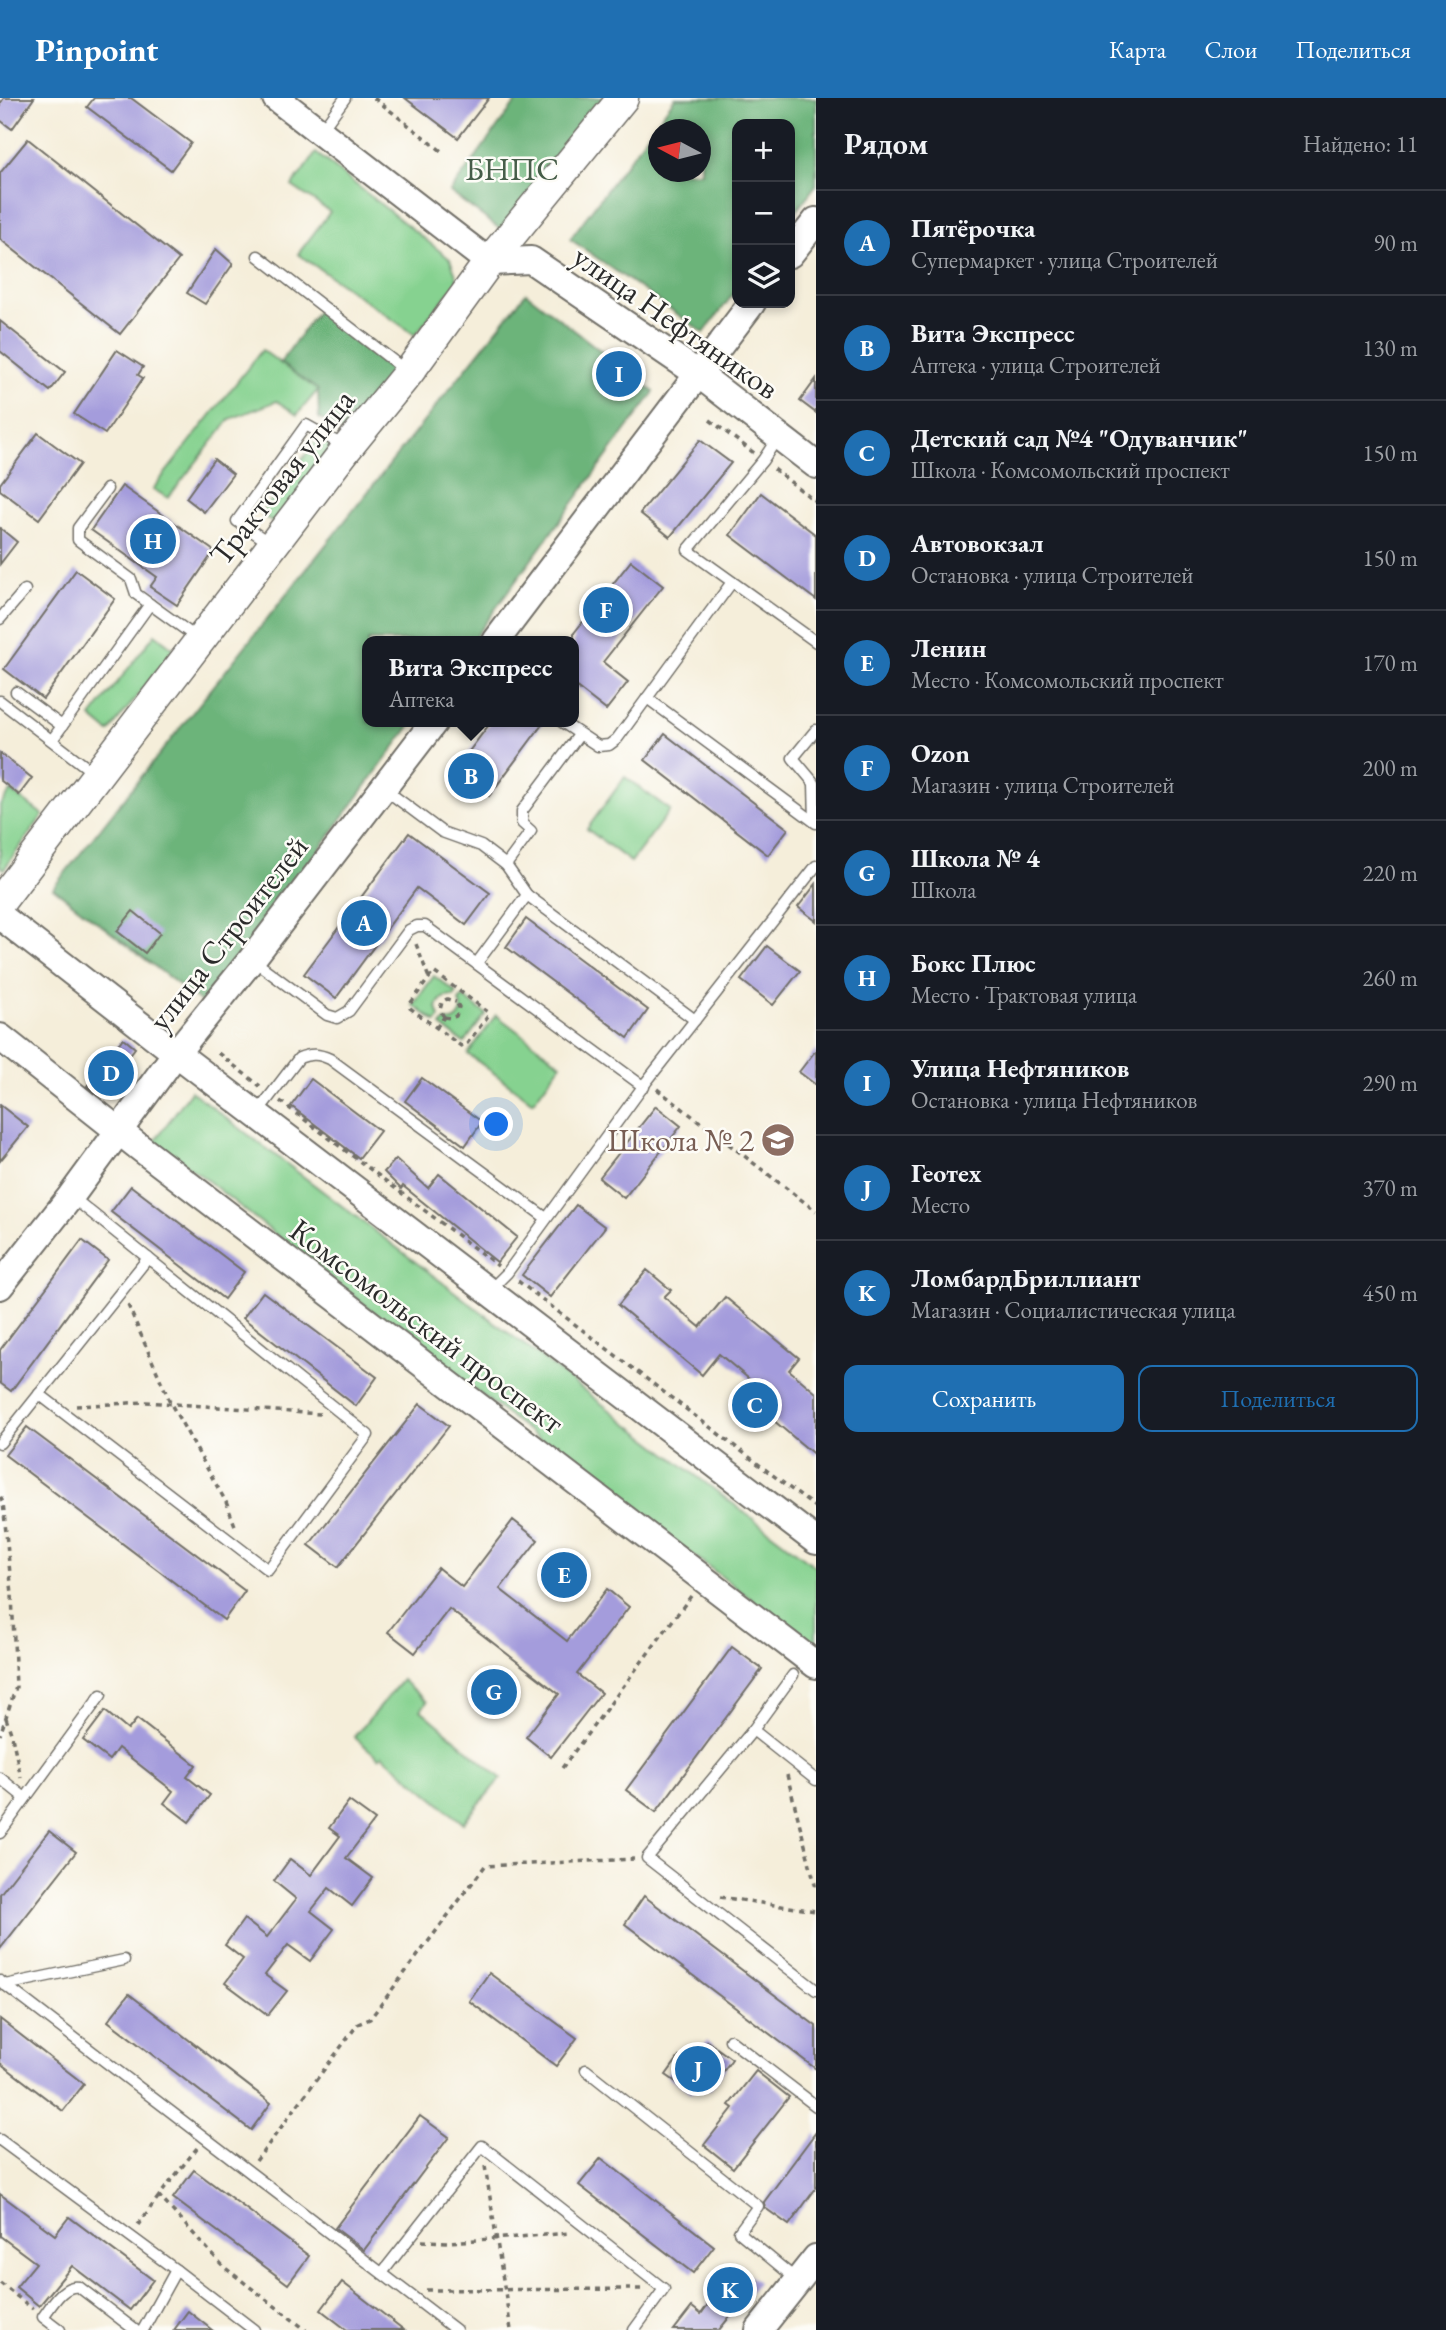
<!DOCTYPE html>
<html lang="ru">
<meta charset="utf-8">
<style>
:root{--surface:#171b24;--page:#20242c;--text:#f1f3f6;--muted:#9ea1a6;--line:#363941;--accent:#1f6fb2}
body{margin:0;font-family:"EB Garamond",serif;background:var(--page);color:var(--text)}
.controls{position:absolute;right:21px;top:21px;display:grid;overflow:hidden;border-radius:14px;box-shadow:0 4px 10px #0003}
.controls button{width:63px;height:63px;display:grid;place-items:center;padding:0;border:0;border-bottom:2px solid var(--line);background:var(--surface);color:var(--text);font:35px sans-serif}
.compass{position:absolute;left:648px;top:21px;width:63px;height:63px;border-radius:50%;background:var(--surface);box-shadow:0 4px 10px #0003;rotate:277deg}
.you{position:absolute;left:497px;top:1027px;width:24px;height:24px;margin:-18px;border:5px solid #fff;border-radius:50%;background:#1a73e8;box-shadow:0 0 0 10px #1a73e833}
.badge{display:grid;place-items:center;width:46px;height:46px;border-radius:50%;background:var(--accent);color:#fff;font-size:23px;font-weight:700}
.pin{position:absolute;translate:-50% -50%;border:4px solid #fff;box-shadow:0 2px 7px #0006}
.popup{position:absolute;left:362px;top:538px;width:217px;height:91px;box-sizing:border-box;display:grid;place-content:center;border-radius:14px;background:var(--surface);filter:drop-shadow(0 2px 5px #0005);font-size:23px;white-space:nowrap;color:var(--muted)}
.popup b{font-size:26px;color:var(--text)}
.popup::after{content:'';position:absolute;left:50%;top:100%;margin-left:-14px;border:14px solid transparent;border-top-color:var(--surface)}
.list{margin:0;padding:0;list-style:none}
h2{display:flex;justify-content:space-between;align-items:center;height:91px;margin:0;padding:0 28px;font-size:30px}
h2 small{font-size:23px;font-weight:400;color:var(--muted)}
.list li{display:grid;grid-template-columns:46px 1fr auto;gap:21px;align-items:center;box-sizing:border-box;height:105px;padding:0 28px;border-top:2px solid var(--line)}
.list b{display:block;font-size:26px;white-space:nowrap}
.list p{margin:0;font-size:23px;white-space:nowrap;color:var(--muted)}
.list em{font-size:23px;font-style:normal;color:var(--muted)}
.actions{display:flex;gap:14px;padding:21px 28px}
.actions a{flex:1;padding:16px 0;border:2px solid var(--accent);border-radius:14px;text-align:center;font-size:24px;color:var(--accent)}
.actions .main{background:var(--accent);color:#fff}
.icon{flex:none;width:38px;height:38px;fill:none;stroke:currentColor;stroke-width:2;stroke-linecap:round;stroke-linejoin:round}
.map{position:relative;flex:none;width:816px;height:2232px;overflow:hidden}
header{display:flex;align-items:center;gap:42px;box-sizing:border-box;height:98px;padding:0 35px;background:var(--accent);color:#fff}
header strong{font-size:33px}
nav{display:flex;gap:38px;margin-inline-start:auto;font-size:24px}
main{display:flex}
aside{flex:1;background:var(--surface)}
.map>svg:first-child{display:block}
.green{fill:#86d290;stroke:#587e5e;stroke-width:2}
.forest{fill:#6cb47a;stroke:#4c7052;stroke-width:2;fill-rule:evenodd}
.building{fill:#a49cdc}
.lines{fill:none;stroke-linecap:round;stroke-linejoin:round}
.service-casing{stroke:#726f68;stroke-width:13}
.secondary-casing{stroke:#726f68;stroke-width:30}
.primary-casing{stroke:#726f68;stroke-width:33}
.path{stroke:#726f68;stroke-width:3.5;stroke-dasharray:5 5;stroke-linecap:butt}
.service{stroke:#fff;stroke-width:10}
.secondary{stroke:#fff;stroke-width:26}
.primary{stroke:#fff;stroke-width:30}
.labels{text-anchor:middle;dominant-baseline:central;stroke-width:5;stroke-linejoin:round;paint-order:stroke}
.park-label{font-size:32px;fill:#465d49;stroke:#fdfcf7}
.street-label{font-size:32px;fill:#2b2b2b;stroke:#fdfcf7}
.education-label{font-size:32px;fill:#785e54;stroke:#fdfcf7;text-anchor:end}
</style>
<header>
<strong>Pinpoint</strong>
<nav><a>Карта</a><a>Слои</a><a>Поделиться</a></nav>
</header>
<main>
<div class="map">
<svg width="816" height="2232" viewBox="0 0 816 2232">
<rect width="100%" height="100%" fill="#fdfcf7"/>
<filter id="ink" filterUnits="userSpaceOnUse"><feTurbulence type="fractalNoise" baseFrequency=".0143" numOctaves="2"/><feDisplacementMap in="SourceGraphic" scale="14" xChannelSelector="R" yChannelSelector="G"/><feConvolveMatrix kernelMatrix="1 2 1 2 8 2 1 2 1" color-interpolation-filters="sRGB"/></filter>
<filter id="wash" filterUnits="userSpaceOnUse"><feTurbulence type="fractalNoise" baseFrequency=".00686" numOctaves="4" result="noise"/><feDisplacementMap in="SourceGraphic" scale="28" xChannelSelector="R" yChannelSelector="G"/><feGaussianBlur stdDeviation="1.57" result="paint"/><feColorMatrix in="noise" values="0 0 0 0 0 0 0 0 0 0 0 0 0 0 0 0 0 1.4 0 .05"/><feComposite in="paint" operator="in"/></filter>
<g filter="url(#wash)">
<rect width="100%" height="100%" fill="#f5eeda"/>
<g class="green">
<polygon points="316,55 450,161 458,183 415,237 298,156 330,114 292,88"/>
<polygon points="262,252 318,292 297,317 277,303 230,321 168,400 153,391"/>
<polygon points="320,338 346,356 286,435 261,416"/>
<polygon points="155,536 174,551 109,634 91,619"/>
<polygon points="625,679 670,712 631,764 587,731"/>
<polygon points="11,693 43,717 4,771 0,768 0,707"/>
<path d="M 434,878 L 457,895 L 454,899 C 445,897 439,901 437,910 L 440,919 L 436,924 L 413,907 Z"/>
<path d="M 463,899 L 486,916 L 464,945 L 441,928 L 445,923 C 453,925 459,921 462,913 L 459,903 Z"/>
<polygon points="496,917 561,966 533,1004 468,956"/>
<polygon points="191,993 816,1469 816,1550 419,1250 203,1079 154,1044"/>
<polygon points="402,1582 427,1604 421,1612 501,1680 463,1725 382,1657 379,1660 354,1639"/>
</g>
<g class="forest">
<polygon points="519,0 608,0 508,137 450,94"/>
<path d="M 675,0 L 816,0 L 816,87 L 790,121 L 790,26 L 737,26 L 737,191 L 704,235 L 570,141 ZM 659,32 L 701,32 L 701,74 L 659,74 Z"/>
<polygon points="526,195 654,294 472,543 368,543 368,624 413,624 205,907 53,790"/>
<polygon points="319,211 323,217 392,265 402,289 363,339 340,333 319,320 318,292 280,265"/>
</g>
<g id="blocks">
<g class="building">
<polygon points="4,0 34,0 12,31 0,22 0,6"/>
<polygon points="94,0 131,0 191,45 171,72 87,9"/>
<polygon points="405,0 489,0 458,40"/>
<polygon points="28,41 179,161 120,236 0,141 0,75"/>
<polygon points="216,151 233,166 205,206 187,195"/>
<polygon points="0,223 65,274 50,293 0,253"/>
<polygon points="117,252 143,269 138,277 143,280 105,336 74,316"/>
<polygon points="816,281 816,315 800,303"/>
<polygon points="38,335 80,366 39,421 0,392 0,386"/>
<polygon points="700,342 731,365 670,439 640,415"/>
<polygon points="214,361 233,376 204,414 186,400"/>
<polygon points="122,388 214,453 177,507 150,489 157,479 91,432"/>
<polygon points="761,395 816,437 816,502 730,437"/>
<polygon points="0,430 17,444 0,466"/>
<polygon points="631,463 663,488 603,564 628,584 606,612 574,587 574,535"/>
<polygon points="76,472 115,501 43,601 4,571"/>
<polygon points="491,624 544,624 489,698 455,672"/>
<polygon points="665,636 788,731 768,757 645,662"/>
<polygon points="0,655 32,680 19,697 0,682"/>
<polygon points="409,735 490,795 466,827 417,790 336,900 304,876"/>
<polygon points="816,786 816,823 798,809"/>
<polygon points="133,813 160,835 145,855 117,833"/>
<polygon points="526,821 648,912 628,940 506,849"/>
<polygon points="767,848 800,873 773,907 741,882"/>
<polygon points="123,940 135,950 99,997 87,988"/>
<polygon points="816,952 816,987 799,974"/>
<polygon points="422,980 482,1024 465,1048 405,1003"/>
<polygon points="311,981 380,1033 359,1060 291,1008"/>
<polygon points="0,1007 28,1029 0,1063"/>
<polygon points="656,1008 681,1028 624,1100 599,1080"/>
<polygon points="396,1061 428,1090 439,1076 517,1139 497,1164 403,1088 401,1091 384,1074"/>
<polygon points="131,1088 244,1174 224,1201 111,1114"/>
<polygon points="576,1107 605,1129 550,1199 522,1177"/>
<polygon points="82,1142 108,1162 11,1293 0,1285 0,1252"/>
<polygon points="647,1172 671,1192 664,1199 700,1229 725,1199 799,1260 789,1272 816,1295 816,1358 761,1312 772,1300 719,1256 702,1277 618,1207"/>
<polygon points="263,1194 377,1279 356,1308 243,1220"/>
<polygon points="420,1306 449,1328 338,1469 309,1447"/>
<polygon points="27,1329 245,1493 224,1522 5,1357"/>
<polygon points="513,1422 538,1442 500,1491 567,1543 607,1491 629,1509 577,1576 601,1595 551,1659 526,1639 559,1596 449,1511 415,1555 388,1534 438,1470 462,1489"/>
<polygon points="732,1549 762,1571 656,1714 626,1692"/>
<polygon points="105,1613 128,1632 137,1621 196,1667 187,1679 210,1697 189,1724 164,1705 173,1693 118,1650 109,1662 83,1642"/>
<polygon points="349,1703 375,1722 346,1760 373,1780 352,1808 329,1790 311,1813 334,1831 310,1863 288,1847 265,1877 287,1893 268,1917 225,1885 243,1861 225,1847 244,1821 267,1839 296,1801 274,1783 290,1761 311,1777 340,1738 329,1730"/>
<polygon points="49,1733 76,1754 0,1851 0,1796"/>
<polygon points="644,1798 816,1928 816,1971 625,1826"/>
<polygon points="489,1875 577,1940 556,1968 469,1903"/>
<polygon points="129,1896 271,2005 251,2032 108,1923"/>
<polygon points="0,1921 84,1986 63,2013 0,1965"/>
<polygon points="707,1943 732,1961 710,1992 700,1984 692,1995 666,1977 679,1959 690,1967"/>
<polygon points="756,1973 789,1999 733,2070 704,2047 733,2010 729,2007"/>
<polygon points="420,2018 449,2039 364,2152 335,2130"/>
<polygon points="816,2034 816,2090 789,2127 765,2110 764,2104"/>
<polygon points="601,2060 714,2148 693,2175 579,2087"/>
<polygon points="194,2072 309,2158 288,2186 173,2100"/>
<polygon points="0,2096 55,2137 69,2119 153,2182 130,2212 72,2168 39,2208 16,2189 36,2165 0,2138"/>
<polygon points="736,2168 758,2184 734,2217 732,2216 719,2232 674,2232 692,2209 701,2216"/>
<polygon points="342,2184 404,2232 347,2232 321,2212"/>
<polygon points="188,2213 212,2232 174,2232"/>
</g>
</g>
</g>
<g filter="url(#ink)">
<use href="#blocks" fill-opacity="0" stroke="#726f68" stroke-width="2"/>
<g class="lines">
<g class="service-casing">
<g id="service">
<polyline points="321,33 345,0"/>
<polyline points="258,158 405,272"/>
<polyline points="778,339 763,362 688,452 816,544"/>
<polyline points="107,391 78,430 78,442 131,481 136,496 197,540"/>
<polyline points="271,446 237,423 306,327 344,348"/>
<polyline points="0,521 25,492"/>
<polyline points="16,594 62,628"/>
<polyline points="647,600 816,725"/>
<polyline points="0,603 94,675"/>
<polyline points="562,624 598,648 609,647 617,641 732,484"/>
<polyline points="52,642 150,506"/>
<polyline points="383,690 442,734 481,748 506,767 527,797 477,865"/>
<polyline points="815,724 814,685 793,660 816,632"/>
<polyline points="506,767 531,733 522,725 522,713 579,637"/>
<polyline points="527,797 695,922"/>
<polyline points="253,862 327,917 337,920 349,913 409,832 417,828 425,828 644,989"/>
<path d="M 257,1015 L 299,960 C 311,955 319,956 330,961 L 546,1120"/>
<polyline points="489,1193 507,1175 647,983 816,768"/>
<polyline points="39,1296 268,1472 368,1337 72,1099"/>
<polyline points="0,1345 148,1160"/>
<polyline points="793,1577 753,1632 647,1760 816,1892"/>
<polyline points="753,1632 816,1682"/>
<polyline points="0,1680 25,1700"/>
<polyline points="0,1735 101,1597"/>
<polyline points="0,1883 456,2232"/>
<polyline points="5,1887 124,1862"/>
<polyline points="730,1942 816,2008"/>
<polyline points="586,1972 758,2108 739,2134 797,2182"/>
<polyline points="0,2042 176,2172 143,2232"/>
<polyline points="176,2172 254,2232"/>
<polyline points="382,2175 482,2048 664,2191 634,2232"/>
<path d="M 60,2232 L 43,2219 C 52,2207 63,2186 79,2189 L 135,2232"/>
</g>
</g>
<g class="secondary-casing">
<g id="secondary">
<polyline points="276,0 489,164 531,162 697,275 816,367"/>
<polyline points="790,156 816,123"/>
<polyline points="496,543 752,205"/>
<polyline points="0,818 176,955 816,1443"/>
<polyline points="0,939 139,1049 816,1567"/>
<polyline points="0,1188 71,1098 176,955 252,861 434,624"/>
<polyline points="759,2232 816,2160"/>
</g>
</g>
<g class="primary-casing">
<polyline id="primary" points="0,804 347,350 409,274 489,164 623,0"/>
</g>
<g class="path">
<polyline points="374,0 444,55"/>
<polyline points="710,322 754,355"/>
<polyline points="774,371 816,404"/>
<polyline points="416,846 429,880"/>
<polygon points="435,875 488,914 488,918 466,947 461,948 410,910 410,906 432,876"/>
<polyline points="444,919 440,912 442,904 447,901 456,904"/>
<polyline points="444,919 450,920 456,918 459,909 456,904"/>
<polyline points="436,930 444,919"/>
<polyline points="218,955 260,988"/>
<polyline points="657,991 816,1113"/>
<polyline points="280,1003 498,1168"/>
<polyline points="518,1183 816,1410"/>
<polyline points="128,1207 171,1306 226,1404 236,1430"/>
<polyline points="76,1308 146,1304 320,1316"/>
<polyline points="0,1399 3,1404 12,1496 16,1589 0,1637"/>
<polyline points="6,1620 12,1638 21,1680"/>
<polyline points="562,1670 691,1498"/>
<polyline points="787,1677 816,1790"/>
<polyline points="720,1799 816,1813"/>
<polyline points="197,2050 159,2098 224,2169 306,2232"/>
<polyline points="256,2063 358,1926 370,1921 485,1768 634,1761"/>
<polyline points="485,2068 511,2232"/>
<polyline points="138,2127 159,2098"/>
<polyline points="422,2143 450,2144 571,2135"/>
<polyline points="0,2185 33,2211"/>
<polyline points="426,2192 642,2191"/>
</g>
<use href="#service" class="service"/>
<use href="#secondary" class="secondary"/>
<use href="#primary" class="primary"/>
</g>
</g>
<defs>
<g id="school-disc" transform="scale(1.75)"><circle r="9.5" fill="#8d6e63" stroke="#fdfcf7"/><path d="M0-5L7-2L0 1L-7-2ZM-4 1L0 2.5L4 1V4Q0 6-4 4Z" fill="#fff"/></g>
</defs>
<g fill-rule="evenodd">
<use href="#school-disc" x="778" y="1042"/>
</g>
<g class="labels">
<g class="park-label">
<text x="512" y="71">БНПС</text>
</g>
<g class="street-label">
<text transform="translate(676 224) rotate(35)">улица Нефтяников</text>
<text transform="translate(282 379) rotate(-52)">Трактовая улица</text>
<text transform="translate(228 835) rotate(-52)">улица Строителей</text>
<text transform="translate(427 1228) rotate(37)">Комсомольский проспект</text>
</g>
<g class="education-label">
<text x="754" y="1042">Школа № 2</text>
</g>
</g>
</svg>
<div class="controls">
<button>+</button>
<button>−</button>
<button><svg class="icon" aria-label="layers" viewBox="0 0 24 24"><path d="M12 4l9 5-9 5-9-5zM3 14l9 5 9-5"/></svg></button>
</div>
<svg class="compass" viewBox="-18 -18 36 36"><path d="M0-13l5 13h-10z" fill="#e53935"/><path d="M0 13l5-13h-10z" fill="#9ea1a6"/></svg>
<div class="you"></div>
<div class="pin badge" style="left:364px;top:825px">A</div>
<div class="pin badge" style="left:471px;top:678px">B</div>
<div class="popup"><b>Вита Экспресс</b>Аптека</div>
<div class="pin badge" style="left:755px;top:1307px">C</div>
<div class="pin badge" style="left:111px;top:975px">D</div>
<div class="pin badge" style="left:564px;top:1477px">E</div>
<div class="pin badge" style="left:606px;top:512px">F</div>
<div class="pin badge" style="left:494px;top:1594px">G</div>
<div class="pin badge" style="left:153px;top:443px">H</div>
<div class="pin badge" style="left:619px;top:276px">I</div>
<div class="pin badge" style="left:698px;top:1971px">J</div>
<div class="pin badge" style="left:730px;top:2192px">K</div>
</div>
<aside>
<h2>Рядом<small>Найдено: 11</small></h2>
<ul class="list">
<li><span class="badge">A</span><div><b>Пятёрочка</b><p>Супермаркет · улица Строителей</p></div><em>90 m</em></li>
<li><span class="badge">B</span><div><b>Вита Экспресс</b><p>Аптека · улица Строителей</p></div><em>130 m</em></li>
<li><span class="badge">C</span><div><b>Детский сад №4 &quot;Одуванчик&quot;</b><p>Школа · Комсомольский проспект</p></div><em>150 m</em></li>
<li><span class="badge">D</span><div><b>Автовокзал</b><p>Остановка · улица Строителей</p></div><em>150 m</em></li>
<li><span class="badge">E</span><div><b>Ленин</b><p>Место · Комсомольский проспект</p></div><em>170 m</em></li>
<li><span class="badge">F</span><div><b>Ozon</b><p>Магазин · улица Строителей</p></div><em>200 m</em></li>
<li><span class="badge">G</span><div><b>Школа № 4</b><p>Школа</p></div><em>220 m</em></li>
<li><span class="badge">H</span><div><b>Бокс Плюс</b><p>Место · Трактовая улица</p></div><em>260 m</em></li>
<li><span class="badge">I</span><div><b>Улица Нефтяников</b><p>Остановка · улица Нефтяников</p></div><em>290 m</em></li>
<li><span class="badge">J</span><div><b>Геотех</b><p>Место</p></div><em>370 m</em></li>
<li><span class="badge">K</span><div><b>ЛомбардБриллиант</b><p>Магазин · Социалистическая улица</p></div><em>450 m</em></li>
</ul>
<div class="actions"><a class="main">Сохранить</a><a>Поделиться</a></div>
</aside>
</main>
